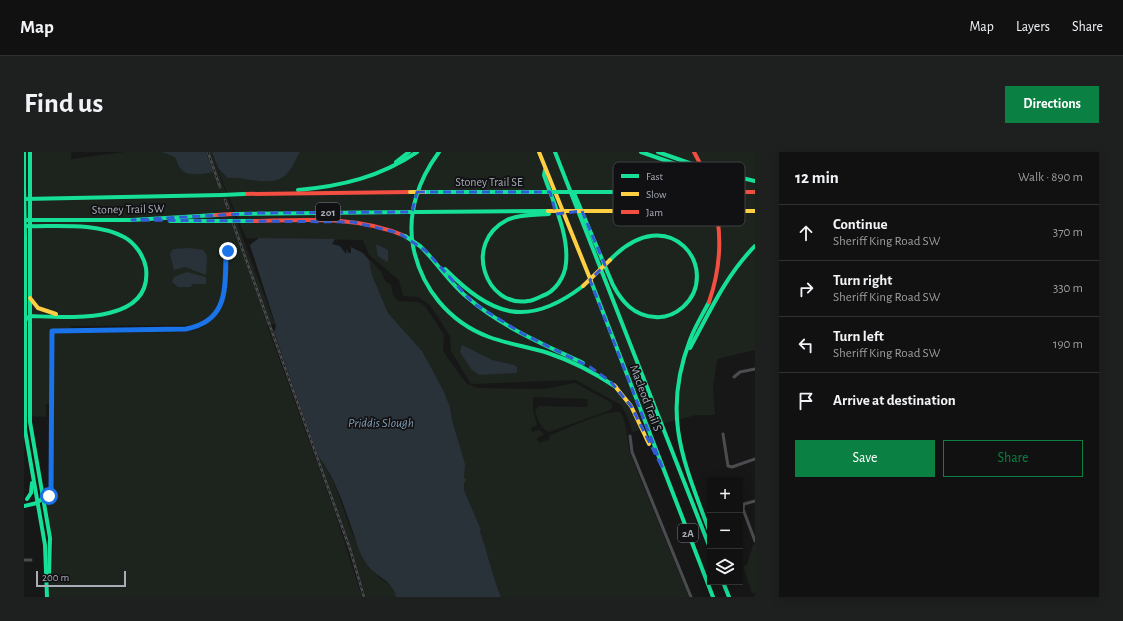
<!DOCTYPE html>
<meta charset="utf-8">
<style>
:root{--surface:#111;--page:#1e1f1f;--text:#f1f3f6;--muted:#9c9d9f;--line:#303131;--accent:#0b8043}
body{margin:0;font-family:"Alegreya Sans",sans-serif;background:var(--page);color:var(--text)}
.controls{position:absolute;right:12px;bottom:12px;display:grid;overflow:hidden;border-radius:0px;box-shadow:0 2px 10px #0003}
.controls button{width:36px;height:36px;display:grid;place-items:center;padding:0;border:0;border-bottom:1px solid var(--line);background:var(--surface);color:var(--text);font:20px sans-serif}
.scale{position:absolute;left:12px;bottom:10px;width:90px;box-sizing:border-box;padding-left:4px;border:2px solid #a8adb8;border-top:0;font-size:11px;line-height:14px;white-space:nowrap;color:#a8adb8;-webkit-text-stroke:3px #111113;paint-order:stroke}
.stop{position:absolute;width:12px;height:12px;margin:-9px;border:3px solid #1a73e8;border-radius:50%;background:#fff}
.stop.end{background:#1a73e8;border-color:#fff;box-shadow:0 1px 4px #0008}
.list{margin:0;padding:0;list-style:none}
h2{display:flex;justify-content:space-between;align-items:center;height:52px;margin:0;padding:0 16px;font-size:17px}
h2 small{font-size:13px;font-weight:400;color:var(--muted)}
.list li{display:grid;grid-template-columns:26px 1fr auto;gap:12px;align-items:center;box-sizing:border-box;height:56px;padding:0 16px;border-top:1px solid var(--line)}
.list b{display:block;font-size:15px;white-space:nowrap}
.list p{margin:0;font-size:13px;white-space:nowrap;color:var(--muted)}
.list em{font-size:13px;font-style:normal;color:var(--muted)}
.actions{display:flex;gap:8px;padding:12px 16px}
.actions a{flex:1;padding:9px 0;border:1px solid var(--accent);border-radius:0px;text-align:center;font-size:14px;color:var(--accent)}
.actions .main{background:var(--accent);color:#fff}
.icon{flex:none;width:22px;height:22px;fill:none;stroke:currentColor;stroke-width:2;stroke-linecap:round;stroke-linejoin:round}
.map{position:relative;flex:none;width:731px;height:445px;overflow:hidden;border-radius:0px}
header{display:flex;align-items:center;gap:24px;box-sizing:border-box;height:56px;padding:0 20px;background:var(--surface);border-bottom:1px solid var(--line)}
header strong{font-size:19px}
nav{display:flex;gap:22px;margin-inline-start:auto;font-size:14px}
.intro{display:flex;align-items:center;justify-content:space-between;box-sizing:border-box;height:96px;padding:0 24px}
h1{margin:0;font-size:28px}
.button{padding:10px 18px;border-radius:0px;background:var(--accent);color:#fff;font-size:14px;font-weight:700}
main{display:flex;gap:24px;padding:0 24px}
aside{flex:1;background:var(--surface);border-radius:0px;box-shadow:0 2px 10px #0003}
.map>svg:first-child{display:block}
.green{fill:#1d241e;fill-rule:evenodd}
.water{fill:#2a3239}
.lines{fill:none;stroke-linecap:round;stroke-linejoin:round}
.street{stroke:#4b4c50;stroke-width:3}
.fast{stroke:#16e098;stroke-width:4}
.slow{stroke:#ffcf43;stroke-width:4}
.jam{stroke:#f24e42;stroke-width:4}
.rail-casing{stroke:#4b4c4f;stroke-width:2.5}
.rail{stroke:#111113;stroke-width:1;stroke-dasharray:3;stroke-linecap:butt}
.fast-bridge{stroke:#16e098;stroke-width:4}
.slow-bridge{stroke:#ffcf43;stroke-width:4}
.jam-bridge{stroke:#f24e42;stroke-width:4}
.route{stroke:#1a73e8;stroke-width:5}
.marked{fill:none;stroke:#325cd3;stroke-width:3;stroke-dasharray:8 5;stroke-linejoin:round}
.labels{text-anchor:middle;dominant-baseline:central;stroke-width:3.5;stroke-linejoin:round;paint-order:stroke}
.shield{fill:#111113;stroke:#7b7e86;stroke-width:1}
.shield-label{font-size:11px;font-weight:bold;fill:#a8adb8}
.street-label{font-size:12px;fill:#a8adb8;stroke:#111113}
.water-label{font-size:13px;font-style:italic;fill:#7f9bb3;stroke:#111113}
.key{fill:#111113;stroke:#3e4045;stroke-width:1}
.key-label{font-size:11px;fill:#a8adb8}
</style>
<header>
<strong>Map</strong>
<nav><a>Map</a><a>Layers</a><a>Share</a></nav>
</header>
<div class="intro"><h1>Find us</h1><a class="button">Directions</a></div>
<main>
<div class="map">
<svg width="731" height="445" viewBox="0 0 731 445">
<rect width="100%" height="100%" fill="#171717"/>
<g class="green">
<path d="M 0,0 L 47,0 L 47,7 L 101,0 L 731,0 L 731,198 L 693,207 L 689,236 L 691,263 L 672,263 L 608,280 L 604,265 L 597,253 L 552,228 L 447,232 L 427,199 L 426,184 L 406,153 L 394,145 L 379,144 L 375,128 L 345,103 L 339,88 L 222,86 L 190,9 L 251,172 L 243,173 L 310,358 L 338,445 L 25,445 L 29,395 L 22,350 L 28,342 L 28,338 L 27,252 L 22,252 L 22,265 L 0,264 ZM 182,173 L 172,178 L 161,180 L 47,181 L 47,174 Z"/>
<path d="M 346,107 L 358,121 L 361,129 L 367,133 L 369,143 L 374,149 L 394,150 L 401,154 L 420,183 L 419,198 L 423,205 L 443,232 L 454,236 L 520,237 L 551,231 L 588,251 L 588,256 L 584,259 L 525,280 C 516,276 514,268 511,259 L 514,254 L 563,255 L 564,247 L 509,245 L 509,259 L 513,273 L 507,276 L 508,280 L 515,278 L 520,282 L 513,287 L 515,291 L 526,287 L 525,284 C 537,279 588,255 597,261 C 604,274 602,290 607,304 L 665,445 L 477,445 C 468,423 464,401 456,380 L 457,378 L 440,338 L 438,302 L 428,268 L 426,255 L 398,199 L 364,161 L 348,123 L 345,110 Z"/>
<path d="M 294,304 C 315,331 319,364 334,394 C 338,402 351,421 357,427 C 366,435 369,430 372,445 L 342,445 Z"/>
<polygon points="729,393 731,393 731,440 728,441 719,414 723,413"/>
</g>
<g class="water">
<path d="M 138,0 L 182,0 L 189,20 C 180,22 163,25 157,17 C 154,14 153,9 151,5 Z"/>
<path d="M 188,0 L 276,0 C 271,8 267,20 259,25 C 244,35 220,24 204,26 L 195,17 Z"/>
<path d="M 235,86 L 311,87 L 308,92 L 316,94 L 322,102 L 323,97 L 324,101 L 327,101 L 327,95 L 339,101 L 345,108 L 348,123 L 364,161 L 398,199 L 419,238 L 426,255 L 428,268 L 441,312 L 440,326 L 442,328 L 440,331 L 440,338 L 457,378 L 456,380 C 464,401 468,423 477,445 L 372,445 C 369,428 351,425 342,411 C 335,401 332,388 328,377 C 319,352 311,325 294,304 L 250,180 L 252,174 L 226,93 Z"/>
<polygon points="352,92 364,98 364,109 363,110 354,104"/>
<polygon points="165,96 179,98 183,104 182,123 161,115 150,118 146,102 149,97"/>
<polygon points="163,120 182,125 182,132 168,132 167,135 154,135 148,130 150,125"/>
<polygon points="438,193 468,208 490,213 493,215 493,221 455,223 447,217 436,200"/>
</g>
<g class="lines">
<g class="street">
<polyline points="710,225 716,220 731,217"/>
<polyline points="699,282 704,314 708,315 731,307"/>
<polyline points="606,284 608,300 667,445"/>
<path d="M 19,346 L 25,344 L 27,339 L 28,179 L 162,177 C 204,170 201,137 202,103 L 210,95"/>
<polyline points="731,349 720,352 719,357 731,389"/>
<polyline points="0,408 7,408"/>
</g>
<g class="fast">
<polyline points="0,0 0,34"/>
<polyline points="6,0 6,34"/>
<path d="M 415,0 C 395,27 383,60 389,94 C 397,136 425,170 465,185 C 484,192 505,195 524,201 C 548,209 571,221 592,235"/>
<polyline points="531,0 686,396"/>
<polyline points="617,0 672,19"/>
<polyline points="634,0 671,13"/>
<polyline points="372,10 385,0"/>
<path d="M 521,18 L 520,23 C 529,50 545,82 542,111 C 541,125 531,140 518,144 C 514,146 508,149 504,149 C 462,156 438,91 483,68 C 495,62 512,63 525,62"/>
<polyline points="688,19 731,29"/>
<path d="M 274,38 C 318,34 356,25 393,0"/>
<polyline points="400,40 517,40"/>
<polyline points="557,40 682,40"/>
<path d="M 550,41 L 589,133 C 598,150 610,164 631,165 C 641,166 651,162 659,155 C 699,119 646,45 586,108"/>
<polyline points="0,47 198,43"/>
<polyline points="395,60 524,59"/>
<polyline points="208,62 382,60"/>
<polyline points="0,68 108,68 192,63"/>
<polyline points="146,69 192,69"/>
<path d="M 0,74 C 32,75 71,70 100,85 C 111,91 120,104 122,116 C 129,174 41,165 6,164 L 2,167 L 0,172"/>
<polyline points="1,85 1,278 21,393 23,445"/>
<polyline points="6,85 6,270 26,386 25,425"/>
<path d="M 396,94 C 413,110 425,131 444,146 C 478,175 519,192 559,211"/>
<path d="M 421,117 C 468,164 503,177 559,134"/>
<polyline points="567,129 689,445"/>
<path d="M 685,150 C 679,162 671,174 666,188 C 637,264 660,310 686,381"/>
<path d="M 666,196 C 685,161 702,123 731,94"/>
<polyline points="3,347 7,341 8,331"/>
<polyline points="0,354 13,351 19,346"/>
<polyline points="699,430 705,445"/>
</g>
<g class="slow">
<polyline points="515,0 567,129"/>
<polyline points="565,59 687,59"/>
<polyline points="700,59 731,59"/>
<polyline points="6,146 14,156 32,162"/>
<polyline points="590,233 607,254 625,292"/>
</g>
<g class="jam">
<path d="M 670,0 C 697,48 703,98 685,150"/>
<polyline points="696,40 731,40"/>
<polyline points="220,42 386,40"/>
<path d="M 228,69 C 280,68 333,63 381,84"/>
</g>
<g class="rail-casing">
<g id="rail">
<polyline points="184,0 196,35"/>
<polyline points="201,48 204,56"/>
<polyline points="209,71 326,397 340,445"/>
</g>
</g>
<use href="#rail" class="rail"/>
<g class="fast-bridge">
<polyline points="672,19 690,23"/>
<polyline points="0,34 1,85"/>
<polyline points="6,34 6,85"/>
<polyline points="517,40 557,40"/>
<polyline points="682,40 696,40"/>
<polyline points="198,43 220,42"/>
<polyline points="687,59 700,59"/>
<polyline points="382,60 395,60"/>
<polyline points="192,69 228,69"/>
<polyline points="381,84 396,94"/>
</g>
<g class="slow-bridge">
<polyline points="671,13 688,19"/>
<polyline points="386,40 400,40"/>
<polyline points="524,59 565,59"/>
<polyline points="559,134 586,108"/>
</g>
<polyline class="jam-bridge" points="192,63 208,62"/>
</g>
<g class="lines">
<path class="route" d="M 25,344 L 27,339 L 28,179 L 162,177 C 204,169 201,137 202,103 L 204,99"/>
</g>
<path class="marked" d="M 393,40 L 526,40 L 532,62 L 558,59 L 581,113 L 566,128 L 639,317 L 607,254 L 587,230 L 566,215 L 499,182 L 449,151 L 402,99 L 375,81 L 329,70 L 108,68 L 232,61 L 388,60 Z"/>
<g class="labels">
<g class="shield">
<rect x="292" y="51" width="24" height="18" rx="3"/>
<rect x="654" y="372" width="20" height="18" rx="3"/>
</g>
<g class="shield-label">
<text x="304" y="60">201</text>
<text x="664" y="381">2A</text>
</g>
<g class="street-label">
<text x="465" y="30">Stoney Trail SE</text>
<text transform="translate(104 57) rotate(-1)">Stoney Trail SW</text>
<text transform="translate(622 246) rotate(69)">Macleod Trail S</text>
</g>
<g class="water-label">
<text x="357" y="271">Priddis Slough</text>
</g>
</g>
<rect x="589" y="10" width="132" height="64" rx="6" class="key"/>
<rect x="597" y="22" width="18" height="4" fill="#16e098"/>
<rect x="597" y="40" width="18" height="4" fill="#ffcf43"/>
<rect x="597" y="58" width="18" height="4" fill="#f24e42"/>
<g class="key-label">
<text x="622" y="28">Fast</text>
<text x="622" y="46">Slow</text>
<text x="622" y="64">Jam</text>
</g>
</svg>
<div class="controls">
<button>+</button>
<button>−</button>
<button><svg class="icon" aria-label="layers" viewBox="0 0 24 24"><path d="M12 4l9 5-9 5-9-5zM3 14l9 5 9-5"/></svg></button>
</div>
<div class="scale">200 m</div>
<div class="stop" style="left:25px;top:344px"></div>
<div class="stop end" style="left:204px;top:99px"></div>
</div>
<aside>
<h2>12 min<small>Walk · 890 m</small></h2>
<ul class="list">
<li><svg class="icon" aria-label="ahead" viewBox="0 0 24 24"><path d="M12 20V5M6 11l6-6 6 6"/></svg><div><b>Continue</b><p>Sheriff King Road SW</p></div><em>370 m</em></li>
<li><svg class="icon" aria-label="right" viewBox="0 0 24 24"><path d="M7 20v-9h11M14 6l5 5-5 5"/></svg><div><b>Turn right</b><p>Sheriff King Road SW</p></div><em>330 m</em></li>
<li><svg class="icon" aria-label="left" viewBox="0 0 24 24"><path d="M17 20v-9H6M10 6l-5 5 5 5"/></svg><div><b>Turn left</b><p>Sheriff King Road SW</p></div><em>190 m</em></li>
<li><svg class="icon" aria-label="arrive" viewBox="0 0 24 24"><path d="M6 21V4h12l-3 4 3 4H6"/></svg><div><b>Arrive at destination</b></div></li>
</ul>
<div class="actions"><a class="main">Save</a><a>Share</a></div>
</aside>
</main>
